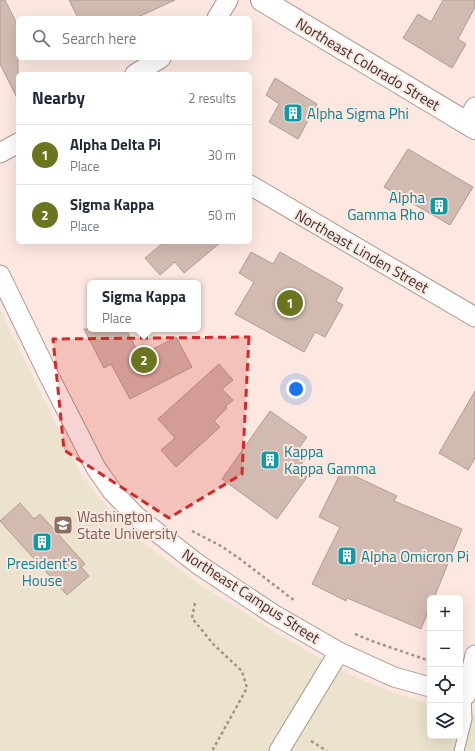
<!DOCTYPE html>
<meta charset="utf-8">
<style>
:root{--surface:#fff;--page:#f2f2f3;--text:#1f2937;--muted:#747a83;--line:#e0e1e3;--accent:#6b741e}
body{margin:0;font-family:"Titillium Web",sans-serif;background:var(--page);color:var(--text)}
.controls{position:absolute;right:12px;bottom:12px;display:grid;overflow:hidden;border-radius:6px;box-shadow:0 4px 16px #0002}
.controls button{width:36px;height:36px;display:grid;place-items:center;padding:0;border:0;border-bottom:1px solid var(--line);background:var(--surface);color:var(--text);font:20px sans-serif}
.you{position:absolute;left:296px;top:389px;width:14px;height:14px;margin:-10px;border:3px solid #fff;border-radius:50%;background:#1a73e8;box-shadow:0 0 0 6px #1a73e833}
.badge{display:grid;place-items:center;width:26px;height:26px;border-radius:50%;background:var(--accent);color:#fff;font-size:13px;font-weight:700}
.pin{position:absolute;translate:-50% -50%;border:2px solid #fff;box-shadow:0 1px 4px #0006}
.popup{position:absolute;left:87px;top:280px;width:114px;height:52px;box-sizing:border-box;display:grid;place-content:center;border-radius:6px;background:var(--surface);filter:drop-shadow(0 1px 3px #0005);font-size:13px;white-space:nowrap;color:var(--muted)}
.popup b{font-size:15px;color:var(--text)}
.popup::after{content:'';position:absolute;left:50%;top:100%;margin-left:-8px;border:8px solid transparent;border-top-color:var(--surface)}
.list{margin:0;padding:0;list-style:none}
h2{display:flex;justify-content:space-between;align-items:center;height:52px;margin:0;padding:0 16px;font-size:17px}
h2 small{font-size:13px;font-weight:400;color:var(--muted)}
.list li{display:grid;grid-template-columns:26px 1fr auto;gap:12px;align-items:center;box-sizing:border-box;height:60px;padding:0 16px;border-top:1px solid var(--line)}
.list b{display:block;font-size:15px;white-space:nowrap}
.list p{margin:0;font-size:13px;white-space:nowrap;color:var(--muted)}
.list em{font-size:13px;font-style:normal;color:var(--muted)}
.icon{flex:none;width:22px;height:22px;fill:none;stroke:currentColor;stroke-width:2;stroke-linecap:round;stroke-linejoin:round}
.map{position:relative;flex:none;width:475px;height:751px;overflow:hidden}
.search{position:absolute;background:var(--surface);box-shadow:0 4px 16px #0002;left:16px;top:16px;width:236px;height:44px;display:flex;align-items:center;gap:10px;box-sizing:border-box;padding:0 14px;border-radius:6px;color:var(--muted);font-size:15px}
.panel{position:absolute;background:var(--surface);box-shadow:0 4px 16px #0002;left:16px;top:72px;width:236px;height:172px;border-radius:6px}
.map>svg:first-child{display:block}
.education{fill:#ebe3cd}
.building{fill:#d2bab0;stroke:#b29b92}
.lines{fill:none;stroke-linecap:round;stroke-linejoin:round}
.service-casing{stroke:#ad968c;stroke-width:11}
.minor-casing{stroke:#ad968c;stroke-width:21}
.tertiary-casing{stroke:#ad968c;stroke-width:24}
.path{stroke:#a1918c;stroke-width:2.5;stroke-dasharray:3 3;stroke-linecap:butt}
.service{stroke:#fff;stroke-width:9}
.minor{stroke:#fff;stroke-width:19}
.tertiary{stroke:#fff;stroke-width:22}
.marked{fill:#d62828;fill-opacity:0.2;stroke:#d62828;stroke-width:3;stroke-dasharray:8 5;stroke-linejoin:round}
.labels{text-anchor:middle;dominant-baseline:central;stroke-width:4;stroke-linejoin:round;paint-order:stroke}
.street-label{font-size:15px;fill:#3b312e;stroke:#fce8e0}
.culture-label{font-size:15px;fill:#0d838f;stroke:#fce8e0;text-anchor:start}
.education-label{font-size:15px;fill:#785e54;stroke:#fce8e0;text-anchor:start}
</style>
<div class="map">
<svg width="475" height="751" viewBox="0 0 475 751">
<rect width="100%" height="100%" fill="#fce8e0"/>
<polygon class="education" points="0,310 81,474 108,508 142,542 202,586 291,642 357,678 398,694 430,704 430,736 460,736 460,711 475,715 475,751 0,751"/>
<g class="building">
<polygon points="0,0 5,0 18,26 18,100 0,64"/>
<polygon points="69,0 175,0 136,18 78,18"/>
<polygon points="443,0 475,0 475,7 458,39 466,44 452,68 403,38 418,14 431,22"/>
<polygon points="275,78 317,104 298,139 269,122 279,104 266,95"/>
<polygon points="408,149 473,187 450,225 384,187"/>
<polygon points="164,242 221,242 184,273 175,262 160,275 145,258"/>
<polygon points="251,252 273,264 280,252 343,288 336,301 343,305 325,337 315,332 304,352 235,314 254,282 239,273"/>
<polygon points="84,329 126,329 140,356 176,337 192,367 130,399 111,364 104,368"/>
<polygon points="219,364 233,380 222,389 233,400 225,407 227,408 214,421 220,427 176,467 161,450 175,438 158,419"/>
<polygon points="475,391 475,458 468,470 439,453"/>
<polygon points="270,411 307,437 299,448 308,454 300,466 310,473 277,519 222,479"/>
<polygon points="342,470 397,496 394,501 462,529 434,598 430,598 430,607 421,629 347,598 346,601 312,584 340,527 319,517"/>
<polygon points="20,503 34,519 40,514 85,564 81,567 89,576 67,595 0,521"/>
</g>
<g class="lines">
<g class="service-casing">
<polyline id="service" points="459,751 467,719 466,695"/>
</g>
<g class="minor-casing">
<g id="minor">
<polyline points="217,18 228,0"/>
<polyline points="135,74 161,58"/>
<polyline points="466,123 475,107"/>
<polyline points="0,153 18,143"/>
<polyline points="250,185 475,317"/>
<polyline points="0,275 49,376 96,468 112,491 136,516 199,565 273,614 339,652 394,677 430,687"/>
<polyline points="466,695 475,655"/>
<polyline points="279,751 339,652"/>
</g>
</g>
<g class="tertiary-casing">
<polyline id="tertiary" points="262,0 475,128"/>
</g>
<g class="path">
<polyline points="192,531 221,546 240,559 295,601"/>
<polyline points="195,603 192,618 214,645 242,671 247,688 212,751"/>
<polyline points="355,634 372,641 430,661"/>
<polyline points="311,741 327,751"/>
</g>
<use href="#service" class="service"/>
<use href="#minor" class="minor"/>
<use href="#tertiary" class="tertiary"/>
</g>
<path class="marked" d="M 249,337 L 242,474 L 169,518 L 64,450 L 53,339 Z"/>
<defs>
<g id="building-square" transform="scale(1)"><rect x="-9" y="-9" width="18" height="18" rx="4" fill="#0f9aa8" stroke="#fce8e0"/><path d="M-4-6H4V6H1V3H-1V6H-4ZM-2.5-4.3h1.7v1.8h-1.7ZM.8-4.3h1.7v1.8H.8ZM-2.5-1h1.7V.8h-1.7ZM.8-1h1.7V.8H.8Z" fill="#fff"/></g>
<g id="university-square" transform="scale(1)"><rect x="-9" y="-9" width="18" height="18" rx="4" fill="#8d6e63" stroke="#fce8e0"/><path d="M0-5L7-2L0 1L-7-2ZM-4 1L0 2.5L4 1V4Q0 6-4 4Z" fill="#fff"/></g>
</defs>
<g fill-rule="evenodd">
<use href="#building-square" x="293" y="113"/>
<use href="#building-square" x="439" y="206"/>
<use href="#building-square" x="270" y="460"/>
<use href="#university-square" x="63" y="525"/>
<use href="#building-square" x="42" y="542"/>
<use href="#building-square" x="347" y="556"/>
</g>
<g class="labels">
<g class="street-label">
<text transform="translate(368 64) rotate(31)">Northeast Colorado Street</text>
<text transform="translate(362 251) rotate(30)">Northeast Linden Street</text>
<text transform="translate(251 596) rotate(33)">Northeast Campus Street</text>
</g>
<g class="culture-label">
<text x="307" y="113">Alpha Sigma Phi</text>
<text x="425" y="197" text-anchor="end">Alpha<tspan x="425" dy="17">Gamma Rho</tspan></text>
<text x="284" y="451">Kappa<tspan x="284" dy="17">Kappa Gamma</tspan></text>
<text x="361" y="556">Alpha Omicron Pi</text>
<text x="42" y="563" text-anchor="middle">President's<tspan x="42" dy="17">House</tspan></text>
</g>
<g class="education-label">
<text x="77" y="516">Washington<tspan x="77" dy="17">State University</tspan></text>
</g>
</g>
</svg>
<div class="controls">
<button>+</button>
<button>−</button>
<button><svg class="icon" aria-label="locate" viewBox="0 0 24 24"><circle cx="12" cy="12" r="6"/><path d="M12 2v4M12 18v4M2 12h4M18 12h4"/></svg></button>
<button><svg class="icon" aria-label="layers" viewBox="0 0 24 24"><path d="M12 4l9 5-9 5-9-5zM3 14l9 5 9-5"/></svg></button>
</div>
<div class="you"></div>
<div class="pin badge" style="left:290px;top:303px">1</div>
<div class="pin badge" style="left:144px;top:360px">2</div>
<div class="popup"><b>Sigma Kappa</b>Place</div>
<div class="search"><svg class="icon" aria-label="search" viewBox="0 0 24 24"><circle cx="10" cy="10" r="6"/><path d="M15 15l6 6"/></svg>Search here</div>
<section class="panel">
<h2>Nearby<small>2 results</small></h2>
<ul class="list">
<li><span class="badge">1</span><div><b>Alpha Delta Pi</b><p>Place</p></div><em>30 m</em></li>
<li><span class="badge">2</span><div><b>Sigma Kappa</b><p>Place</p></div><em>50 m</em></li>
</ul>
</section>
</div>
